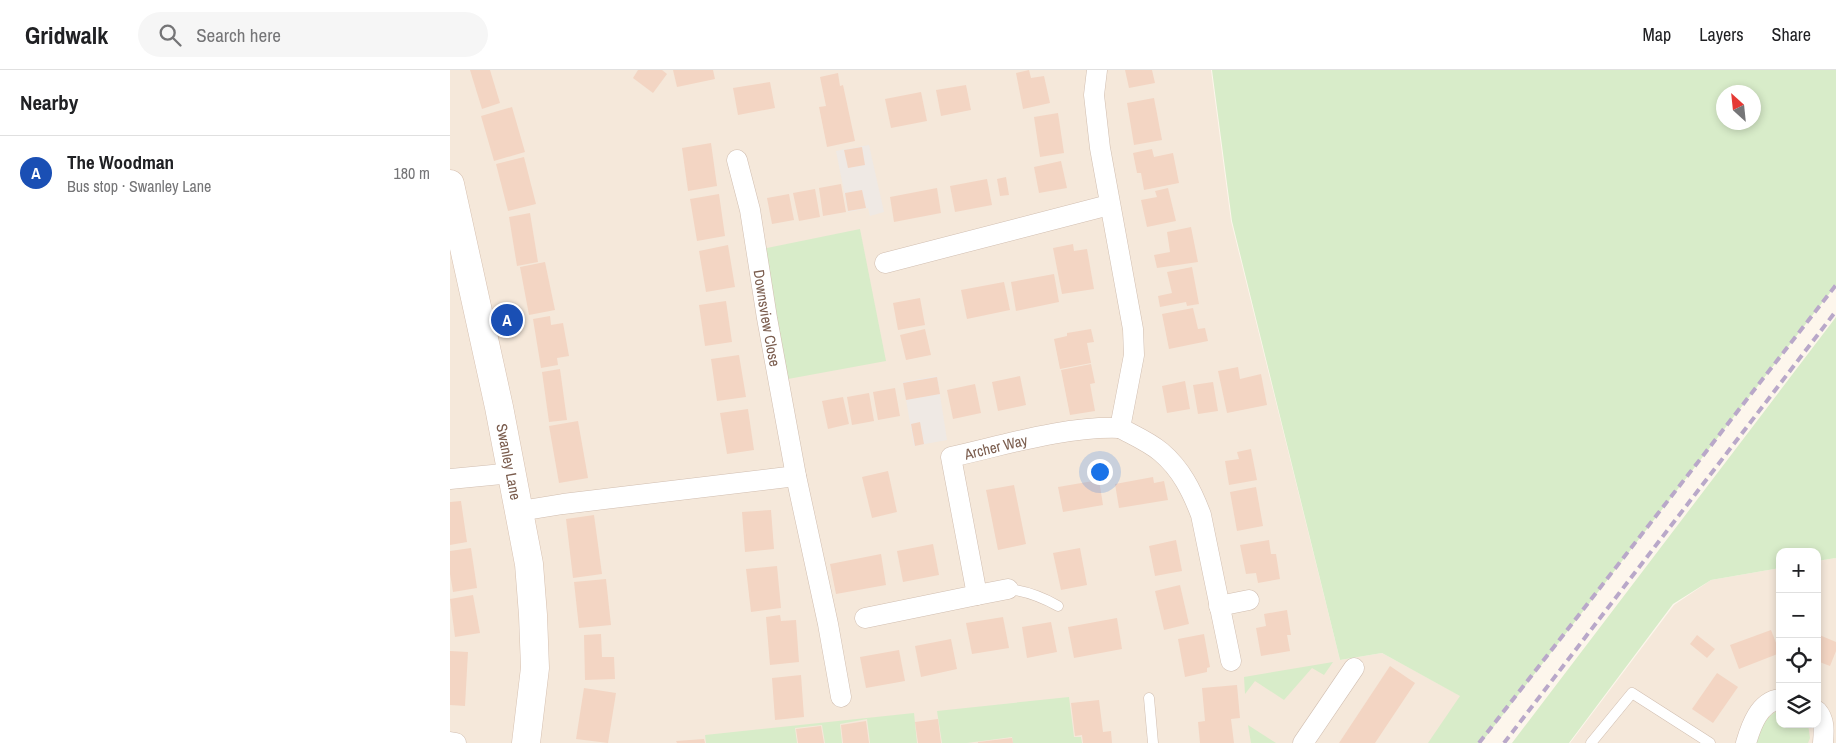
<!DOCTYPE html>
<meta charset="utf-8">
<style>
:root{--surface:#fff;--page:#f6f6f6;--text:#202124;--muted:#757577;--line:#e0e0e0;--accent:#e76f51}
body{margin:0;font-family:"Archivo Narrow",sans-serif;background:var(--page);color:var(--text)}
.controls{position:absolute;right:15px;bottom:15px;display:grid;overflow:hidden;border-radius:10px;box-shadow:0 2px 8px #0003}
.controls button{width:45px;height:45px;display:grid;place-items:center;padding:0;border:0;border-bottom:1px solid var(--line);background:var(--surface);color:var(--text);font:25px sans-serif}
.compass{position:absolute;left:1266px;top:15px;width:45px;height:45px;border-radius:50%;background:var(--surface);box-shadow:0 2px 8px #0003;rotate:333deg}
.you{position:absolute;left:649px;top:401px;width:18px;height:18px;margin:-12px;border:4px solid #fff;border-radius:50%;background:#1a73e8;box-shadow:0 0 0 8px #1a73e833}
.badge{display:grid;place-items:center;width:32px;height:32px;border-radius:50%;background:var(--accent);color:#fff;font-size:16px;font-weight:700}
.pin{position:absolute;translate:-50% -50%;border:2px solid #fff;box-shadow:0 1px 5px #0006}
.list{margin:0;padding:0;list-style:none}
h2{display:flex;justify-content:space-between;align-items:center;height:65px;margin:0;padding:0 20px;font-size:21px}
h2 small{font-size:16px;font-weight:400;color:var(--muted)}
.list li{display:grid;grid-template-columns:32px 1fr auto;gap:15px;align-items:center;box-sizing:border-box;height:75px;padding:0 20px;border-top:1px solid var(--line)}
.list b{display:block;font-size:19px;white-space:nowrap}
.list p{margin:0;font-size:16px;white-space:nowrap;color:var(--muted)}
.list em{font-size:16px;font-style:normal;color:var(--muted)}
.icon{flex:none;width:28px;height:28px;fill:none;stroke:currentColor;stroke-width:2;stroke-linecap:round;stroke-linejoin:round}
.map{position:relative;flex:none;width:1386px;height:673px;overflow:hidden}
header{display:flex;align-items:center;gap:30px;box-sizing:border-box;height:70px;padding:0 25px;background:var(--surface);border-bottom:1px solid var(--line)}
header strong{font-size:24px}
nav{display:flex;gap:28px;margin-inline-start:auto;font-size:18px}
.search{width:350px;height:45px;background:var(--page);display:flex;align-items:center;gap:12px;box-sizing:border-box;padding:0 18px;border-radius:28px;color:var(--muted);font-size:19px}
main{display:flex}
aside{flex:1;background:var(--surface)}
.map>svg:first-child{display:block}
.residential{fill:#f5e8da}
.industrial{fill:#efe9e4}
.green{fill:#d8ecc9;fill-rule:evenodd}
.building{fill:#f3d5c3}
.lines{fill:none;stroke-linecap:round;stroke-linejoin:round}
.service-casing{stroke:#d1beb0;stroke-width:11}
.minor-casing{stroke:#d1beb0;stroke-width:21}
.secondary-casing{stroke:#d6c0b0;stroke-width:29}
.service{stroke:#fff;stroke-width:10}
.minor{stroke:#fff;stroke-width:20}
.secondary{stroke:#fff;stroke-width:28}
.rail{stroke:#b9a8c9;stroke-width:4;stroke-dasharray:8 5;stroke-linecap:butt}
.labels{text-anchor:middle;dominant-baseline:central;stroke-width:4;stroke-linejoin:round;paint-order:stroke}
.street-label{font-size:15px;fill:#7a5c4d;stroke:#fffaf3}
</style>
<header>
<strong>Gridwalk</strong>
<div class="search"><svg class="icon" aria-label="search" viewBox="0 0 24 24"><circle cx="10" cy="10" r="6"/><path d="M15 15l6 6"/></svg>Search here</div>
<nav><a>Map</a><a>Layers</a><a>Share</a></nav>
</header>
<main>
<aside>
<h2>Nearby<small></small></h2>
<ul class="list">
<li><span class="badge" style="background:#1a4fb4">A</span><div><b>The Woodman</b><p>Bus stop · Swanley Lane</p></div><em>180 m</em></li>
</ul>
</aside>
<div class="map">
<svg width="1386" height="673" viewBox="0 0 1386 673">
<rect width="100%" height="100%" fill="#fdf6ec"/>
<g class="residential">
<polygon points="0,0 761,0 781,151 890,590 932,583 1011,626 982,673 0,673"/>
<polygon points="1386,488 1386,673 1120,673 1224,535 1261,510 1330,498 1330,654 1367,654 1367,491"/>
</g>
<g class="industrial">
<polygon points="419,75 434,142 420,146 418,138 398,142 386,81"/>
<polygon points="487,306 497,370 464,376 453,312"/>
</g>
<g class="green">
<path d="M 762,0 L 1386,0 L 1386,215 L 1031,673 L 978,673 L 1010,626 L 932,583 L 890,590 L 782,151 ZM 1274,22 L 1304,22 L 1304,52 L 1274,52 Z"/>
<polygon points="410,159 436,291 338,309 312,179"/>
<polygon points="1386,247 1386,488 1367,491 1367,482 1330,482 1330,498 1261,510 1223,534 1119,673 1062,673"/>
<polygon points="883,592 874,605 862,598 834,630 805,611 795,624 794,607"/>
<polygon points="619,627 624,667 631,667 632,673 563,673 562,667 517,673 492,673 487,641"/>
<path d="M 1330,639 L 1330,654 L 1358,654 L 1360,668 L 1358,673 L 1303,673 C 1310,658 1315,647 1330,639 Z"/>
<polygon points="464,643 467,673 420,673 417,649 390,654 392,673 375,673 372,655 345,658 347,673 256,673 255,665"/>
<polygon points="798,655 826,673 801,673"/>
</g>
<g class="building">
<polygon points="20,0 40,0 50,33 32,39"/>
<polygon points="188,0 212,0 217,4 203,23 183,8"/>
<polygon points="223,0 263,0 265,9 227,17"/>
<polygon points="579,0 581,8 594,6 600,33 573,39 566,3"/>
<polygon points="675,0 702,0 705,13 679,18"/>
<polygon points="388,3 390,16 393,15 405,71 377,77 369,37 376,36 370,7"/>
<polygon points="320,12 325,38 288,45 283,18"/>
<polygon points="516,15 521,40 491,46 486,20"/>
<polygon points="471,22 477,51 441,58 435,29"/>
<polygon points="704,28 712,70 684,75 677,33"/>
<polygon points="62,37 75,82 44,91 31,46"/>
<polygon points="608,43 614,83 590,87 584,47"/>
<polygon points="261,73 267,116 238,121 232,78"/>
<polygon points="412,77 415,95 398,98 394,80"/>
<polygon points="702,79 704,87 723,83 729,113 694,120 691,103 687,103 683,83"/>
<polygon points="74,87 86,134 58,141 46,94"/>
<polygon points="611,91 617,118 589,123 584,97"/>
<polygon points="556,107 559,125 550,126 547,109"/>
<polygon points="537,109 542,135 505,142 500,116"/>
<polygon points="391,114 396,142 373,146 369,118"/>
<polygon points="487,118 491,143 444,152 440,127"/>
<polygon points="718,118 726,151 697,157 691,130 707,127 705,121"/>
<polygon points="365,119 370,147 349,151 343,123"/>
<polygon points="412,120 416,138 398,141 395,123"/>
<polygon points="269,124 275,166 247,171 240,129"/>
<polygon points="339,124 344,150 322,154 317,128"/>
<polygon points="80,143 88,192 67,196 59,147"/>
<polygon points="741,157 748,192 707,198 704,185 720,182 717,162"/>
<polygon points="623,174 624,181 637,179 644,219 612,224 603,178"/>
<polygon points="278,175 285,217 256,222 249,181"/>
<polygon points="95,192 105,240 79,245 70,197"/>
<polygon points="742,197 749,234 737,236 736,232 710,237 708,226 722,223 717,202"/>
<polygon points="604,204 609,232 566,241 561,212"/>
<polygon points="554,212 560,240 517,249 511,220"/>
<polygon points="470,228 475,255 448,260 443,233"/>
<polygon points="276,231 282,272 255,276 249,235"/>
<polygon points="743,238 748,259 755,258 758,271 719,279 712,244"/>
<polygon points="100,246 101,255 113,253 119,286 107,288 108,295 91,298 83,249"/>
<polygon points="475,259 481,285 456,290 450,265"/>
<polygon points="641,259 644,272 637,273 641,293 610,299 604,269 617,266 617,263"/>
<polygon points="289,285 296,327 267,331 261,289"/>
<polygon points="641,294 645,313 640,314 645,341 620,345 611,300"/>
<polygon points="788,297 790,309 811,304 817,335 777,343 768,301"/>
<polygon points="110,299 117,350 99,352 92,302"/>
<polygon points="570,306 576,335 548,341 542,312"/>
<polygon points="487,307 490,324 456,330 453,313"/>
<polygon points="735,311 740,339 717,343 712,316"/>
<polygon points="763,312 768,341 748,344 743,315"/>
<polygon points="525,314 531,343 503,349 497,320"/>
<polygon points="445,318 450,346 428,350 423,322"/>
<polygon points="419,323 424,351 402,355 397,327"/>
<polygon points="393,327 399,354 378,359 372,331"/>
<polygon points="298,339 304,380 277,384 270,343"/>
<polygon points="128,351 138,408 109,413 99,356"/>
<polygon points="470,352 474,374 465,376 461,354"/>
<polygon points="801,379 807,410 779,415 775,391 789,389 787,382"/>
<polygon points="438,401 447,442 422,448 412,407"/>
<polygon points="703,407 704,413 714,411 718,430 669,438 665,414"/>
<polygon points="649,410 653,435 613,442 608,417"/>
<polygon points="564,415 576,474 548,480 536,420"/>
<polygon points="806,417 813,456 787,461 780,422"/>
<polygon points="11,431 17,472 0,475 0,432"/>
<polygon points="321,440 324,479 295,482 292,442"/>
<polygon points="144,445 152,504 123,508 116,449"/>
<polygon points="726,470 732,501 705,506 699,476"/>
<polygon points="819,470 821,484 826,484 830,509 808,513 806,503 796,504 790,475"/>
<polygon points="483,474 489,505 453,512 447,481"/>
<polygon points="21,478 27,518 3,522 0,504 0,481"/>
<polygon points="630,478 637,515 611,520 603,483"/>
<polygon points="431,484 436,515 386,524 380,494"/>
<polygon points="327,496 331,538 301,542 296,499"/>
<polygon points="156,509 161,555 129,558 124,512"/>
<polygon points="730,515 739,554 714,560 705,521"/>
<polygon points="23,525 30,563 5,567 0,529"/>
<polygon points="837,540 841,565 837,565 840,581 811,586 806,558 816,556 814,544"/>
<polygon points="330,545 331,551 346,550 349,592 320,595 316,547"/>
<polygon points="553,547 559,578 522,584 516,553"/>
<polygon points="667,548 672,579 624,588 618,557"/>
<polygon points="601,552 607,582 577,588 572,557"/>
<polygon points="1321,560 1330,583 1289,599 1280,575"/>
<polygon points="151,564 152,587 164,587 165,609 135,610 134,565"/>
<polygon points="754,564 760,597 757,598 757,602 735,607 728,569"/>
<polygon points="1367,564 1386,572 1386,581 1380,596 1367,591"/>
<polygon points="1247,565 1265,579 1257,588 1240,574"/>
<polygon points="501,569 507,599 471,607 465,576"/>
<polygon points="449,580 455,611 416,618 410,587"/>
<polygon points="0,581 18,582 15,636 0,635"/>
<polygon points="940,596 965,613 925,673 889,673"/>
<polygon points="1267,603 1288,617 1263,653 1242,639"/>
<polygon points="351,605 354,647 325,650 322,608"/>
<polygon points="787,615 790,648 781,649 784,673 750,673 748,652 755,651 752,618"/>
<polygon points="134,618 166,623 158,673 126,669"/>
<polygon points="649,630 653,662 661,661 662,673 633,673 632,665 625,666 621,633"/>
<polygon points="488,649 491,673 468,673 465,652"/>
<polygon points="416,651 419,673 393,673 391,655"/>
<polygon points="371,656 374,673 348,673 346,659"/>
<polygon points="562,668 563,673 528,673 528,672"/>
<polygon points="254,669 255,673 227,673 226,671"/>
</g>
<g class="lines">
<g class="service-casing">
<g id="service">
<path d="M 558,519 C 576,521 592,527 608,536"/>
<polyline points="699,628 703,673"/>
<polyline points="1141,673 1182,623 1260,673"/>
</g>
</g>
<g class="minor-casing">
<g id="minor">
<path id="s1" d="M 287,90 L 300,140 L 317,248 L 346,406 L 378,554 L 391,627"/>
<polyline points="435,193 659,135"/>
<path d="M 670,358 C 683,365 699,372 711,382 C 731,399 742,421 751,445 L 781,591"/>
<polyline points="0,409 63,403"/>
<polyline points="70,441 113,434 346,406"/>
<polyline points="527,525 558,519"/>
<polyline points="769,536 799,530"/>
<path id="s2" d="M 415,548 L 527,525 L 501,387 C 555,375 615,356 670,358 L 684,285 L 683,259 L 650,78 L 644,25 L 647,0"/>
<path d="M 1367,641 C 1375,650 1374,661 1373,673"/>
<polyline points="0,672 6,673"/>
<polyline points="853,673 904,598"/>
<path d="M 1296,673 C 1301,656 1309,632 1330,629"/>
</g>
</g>
<g class="secondary-casing">
<g id="secondary">
<path id="s3" d="M 0,114 L 49,337 L 79,494 L 83,545 L 85,598 L 76,673"/>
</g>
</g>
<use href="#service" class="service"/>
<use href="#minor" class="minor"/>
<use href="#secondary" class="secondary"/>
<g class="rail">
<polyline points="1029,673 1386,215"/>
<polyline points="1054,673 1386,241"/>
</g>
</g>
<g class="labels">
<g class="street-label">
<text stroke="none"><textPath href="#s1" startOffset="161">Downsview Close</textPath></text>
<text stroke="none"><textPath href="#s2" startOffset="301">Archer Way</textPath></text>
<text stroke="none"><textPath href="#s3" startOffset="284">Swanley Lane</textPath></text>
</g>
</g>
</svg>
<div class="controls">
<button>+</button>
<button>−</button>
<button><svg class="icon" aria-label="locate" viewBox="0 0 24 24"><circle cx="12" cy="12" r="6"/><path d="M12 2v4M12 18v4M2 12h4M18 12h4"/></svg></button>
<button><svg class="icon" aria-label="layers" viewBox="0 0 24 24"><path d="M12 4l9 5-9 5-9-5zM3 14l9 5 9-5"/></svg></button>
</div>
<svg class="compass" viewBox="-18 -18 36 36"><path d="M0-13l5 13h-10z" fill="#e53935"/><path d="M0 13l5-13h-10z" fill="#757577"/></svg>
<div class="you"></div>
<div class="pin badge" style="left:57px;top:250px;background:#1a4fb4">A</div>
</div>
</main>
